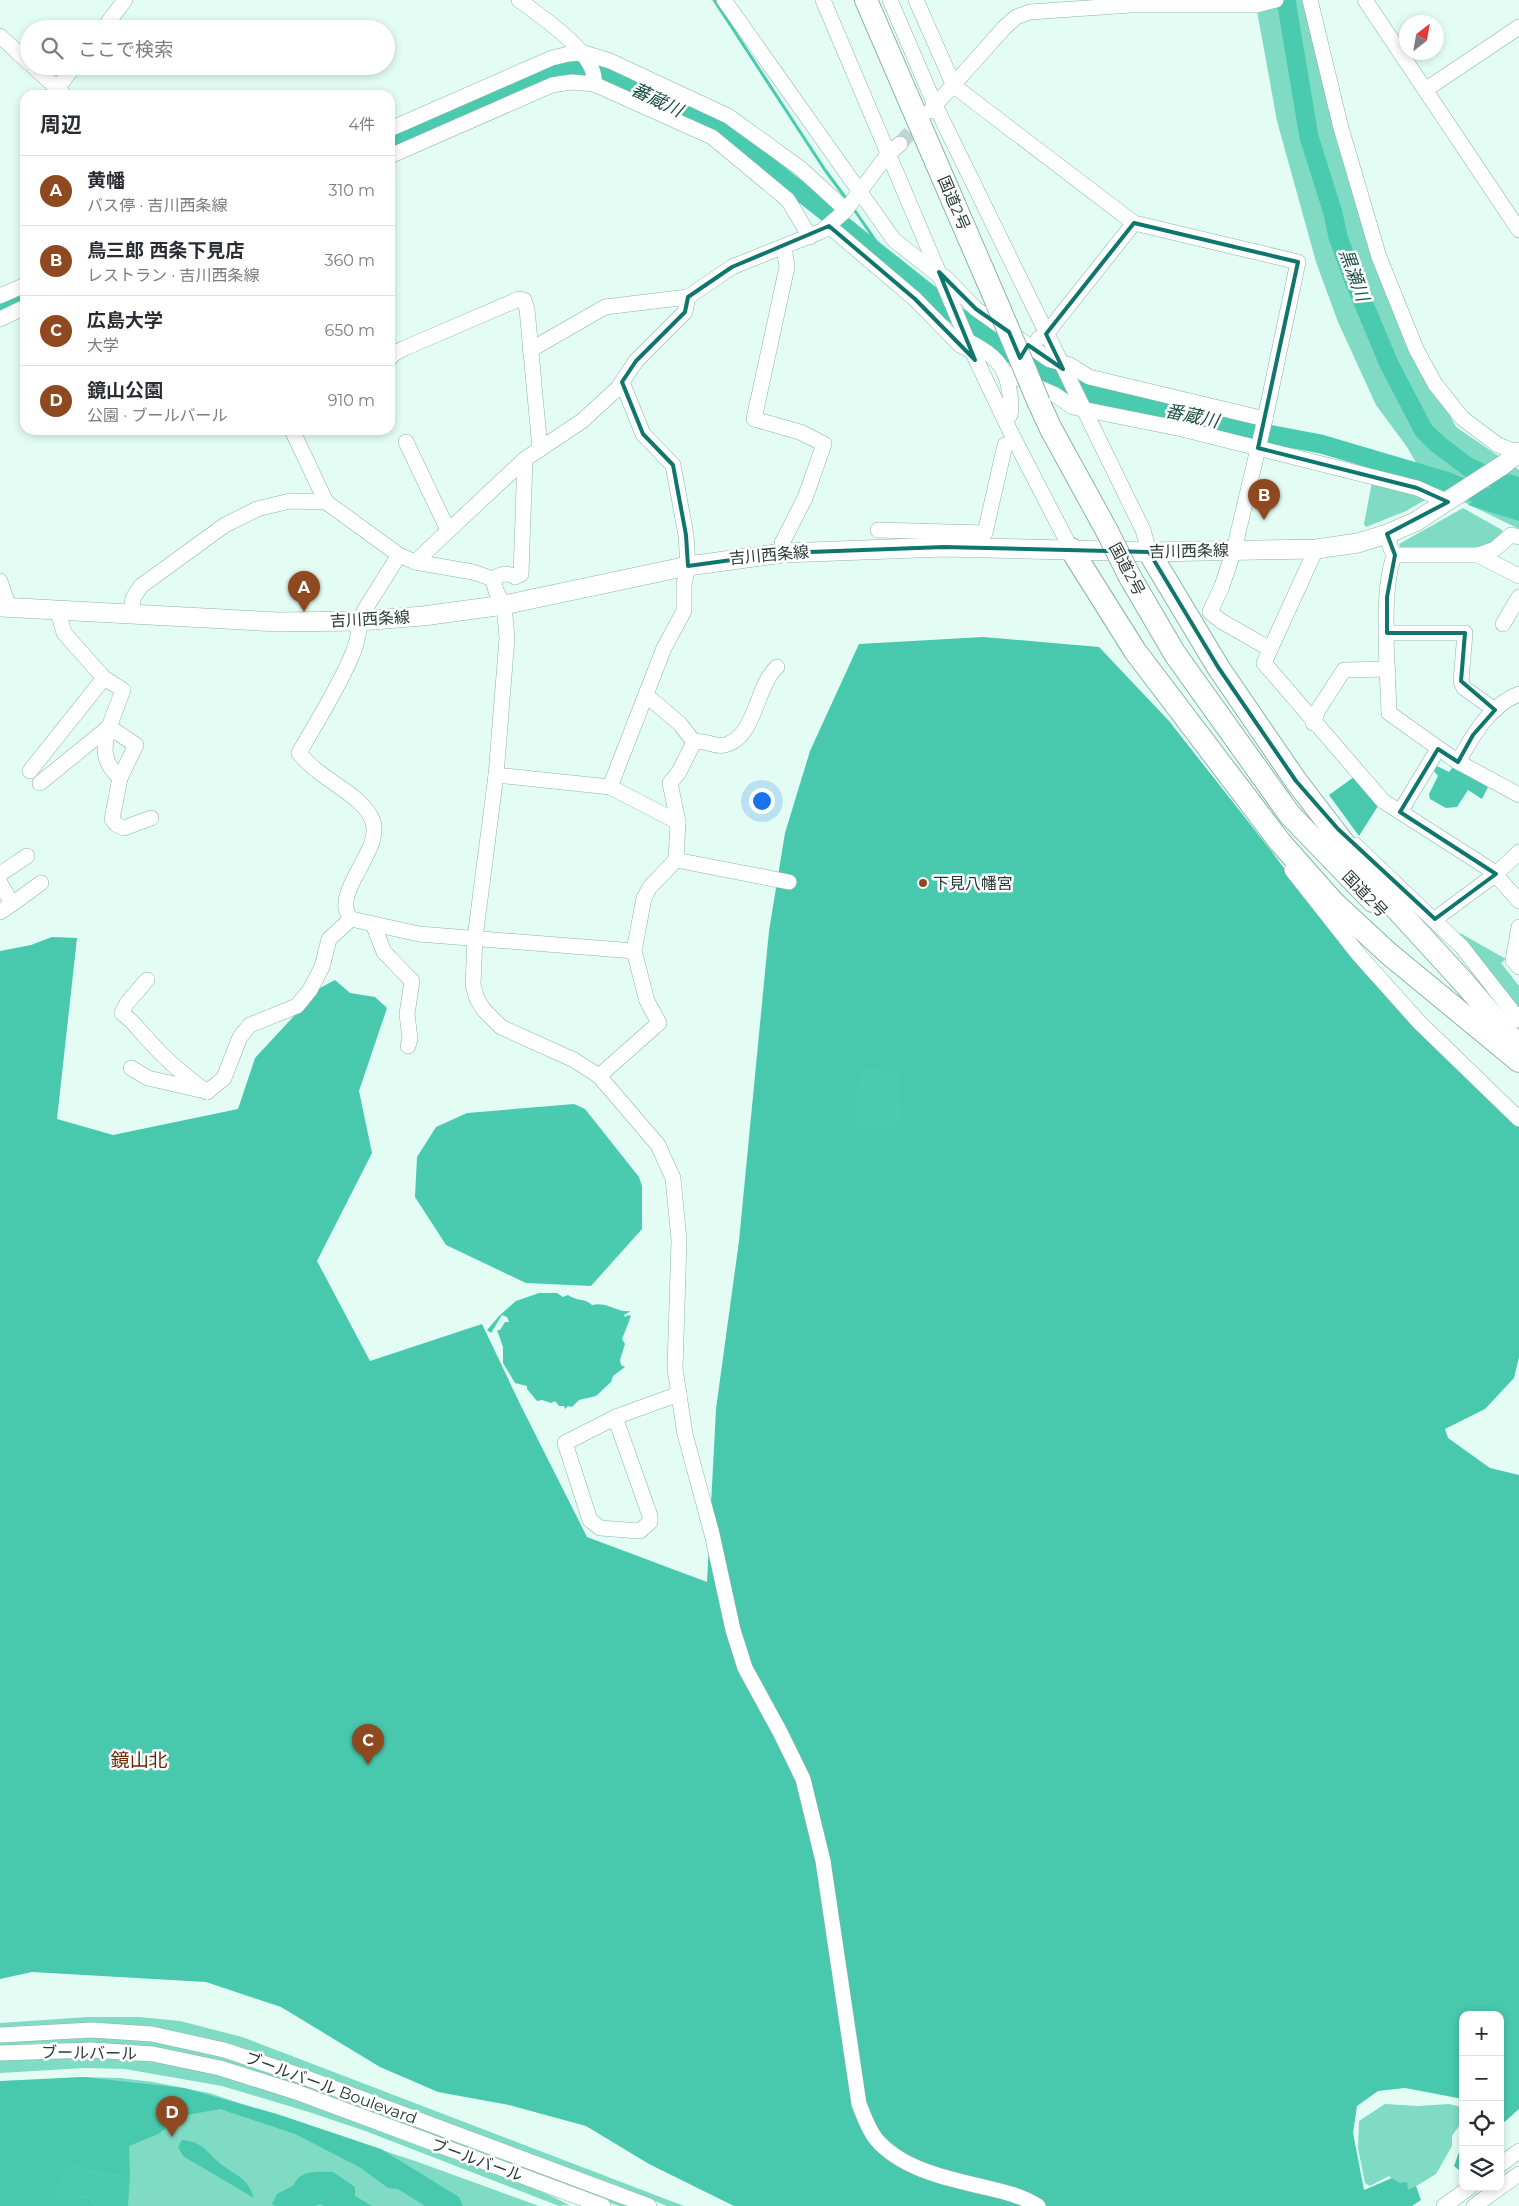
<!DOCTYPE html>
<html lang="ja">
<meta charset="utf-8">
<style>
:root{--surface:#fff;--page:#f7f7f7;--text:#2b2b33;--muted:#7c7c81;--line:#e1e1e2;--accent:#8f4921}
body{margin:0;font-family:Montserrat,"Noto Sans JP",sans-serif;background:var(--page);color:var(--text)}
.controls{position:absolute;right:15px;bottom:15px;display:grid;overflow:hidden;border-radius:10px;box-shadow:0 2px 8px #0003}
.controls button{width:45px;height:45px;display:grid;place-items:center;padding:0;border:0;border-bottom:1px solid var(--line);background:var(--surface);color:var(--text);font:25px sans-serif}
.compass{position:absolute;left:1399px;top:15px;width:45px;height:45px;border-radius:50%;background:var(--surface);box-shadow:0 2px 8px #0003;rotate:31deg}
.you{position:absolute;left:761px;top:800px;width:18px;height:18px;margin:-12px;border:4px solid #fff;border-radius:50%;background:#1a73e8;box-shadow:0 0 0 8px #1a73e833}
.badge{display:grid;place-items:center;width:32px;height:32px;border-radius:50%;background:var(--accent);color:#fff;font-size:16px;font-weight:700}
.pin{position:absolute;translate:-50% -41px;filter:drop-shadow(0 1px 2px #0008)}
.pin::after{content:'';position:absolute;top:26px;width:18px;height:15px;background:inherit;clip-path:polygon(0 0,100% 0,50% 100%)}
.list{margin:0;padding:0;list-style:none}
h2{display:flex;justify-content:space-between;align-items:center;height:65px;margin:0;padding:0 20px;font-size:21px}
h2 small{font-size:16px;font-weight:400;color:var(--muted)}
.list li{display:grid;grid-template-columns:32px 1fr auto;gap:15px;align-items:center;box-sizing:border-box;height:70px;padding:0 20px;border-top:1px solid var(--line)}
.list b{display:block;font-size:19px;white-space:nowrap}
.list p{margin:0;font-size:16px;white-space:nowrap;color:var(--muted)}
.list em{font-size:16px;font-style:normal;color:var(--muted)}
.icon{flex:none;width:28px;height:28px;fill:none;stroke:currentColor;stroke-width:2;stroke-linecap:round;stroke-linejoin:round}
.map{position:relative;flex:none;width:1519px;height:2206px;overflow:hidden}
.search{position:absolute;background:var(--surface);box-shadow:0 2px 8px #0003;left:20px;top:20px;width:375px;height:55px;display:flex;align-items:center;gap:12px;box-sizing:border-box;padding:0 18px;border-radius:28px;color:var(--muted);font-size:19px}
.panel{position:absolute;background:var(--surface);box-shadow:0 2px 8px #0003;left:20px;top:90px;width:375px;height:345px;border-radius:15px}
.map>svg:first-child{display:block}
.green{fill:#7fdbc4}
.forest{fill:#48c8ad}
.water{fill:#4acbaf}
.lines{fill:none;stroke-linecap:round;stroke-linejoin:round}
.stream{stroke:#4acbaf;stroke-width:3}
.river{stroke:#4acbaf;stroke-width:19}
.minor-tunnel{stroke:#bed6cf;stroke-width:15;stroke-dasharray:15 8;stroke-linecap:butt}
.minor-casing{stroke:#8ab4a8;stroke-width:16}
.major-casing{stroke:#8ab4a8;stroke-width:20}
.highway-casing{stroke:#8ab4a8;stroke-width:24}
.minor{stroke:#fff;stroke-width:15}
.major{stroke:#fff;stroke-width:19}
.highway{stroke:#fff;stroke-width:22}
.highway-bridge-casing{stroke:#8ab4a8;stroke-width:24;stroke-linecap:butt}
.highway-bridge{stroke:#fff;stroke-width:22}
.marked{fill:none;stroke:#0f766e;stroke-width:4;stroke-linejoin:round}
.poi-dot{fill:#8f4921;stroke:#fff;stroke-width:2}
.labels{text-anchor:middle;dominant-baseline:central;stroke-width:5;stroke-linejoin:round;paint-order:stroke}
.street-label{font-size:16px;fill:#293b36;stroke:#fff}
.poi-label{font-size:16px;fill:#293b36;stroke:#fff;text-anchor:start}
.water-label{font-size:18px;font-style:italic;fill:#1b5044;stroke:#fff}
.quarter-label{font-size:19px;fill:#662900;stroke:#fff}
</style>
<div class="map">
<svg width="1519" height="2206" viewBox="0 0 1519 2206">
<rect width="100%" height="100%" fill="#e3fdf5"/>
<g class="green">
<polygon points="1255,0 1304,0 1410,342 1456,427 1519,470 1519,529 1429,485 1407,447 1376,405 1338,322 1316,262 1277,121"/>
<polygon points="1372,482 1414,492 1425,500 1406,511 1366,527 1364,524"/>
<polygon points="1463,508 1502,530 1503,533 1486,547 1476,550 1403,551 1399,544"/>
<polygon points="1460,933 1506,959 1501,963 1519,986 1519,1015 1458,936"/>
<polygon points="88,2017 139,2017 180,2021 242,2037 684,2206 667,2206 621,2187 235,2045 172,2031 0,2028 0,2023"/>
<path d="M 97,2037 L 177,2044 L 254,2066 L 629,2206 L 619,2206 L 233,2066 C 155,2044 81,2039 0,2046 L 0,2041 Z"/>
<path d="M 106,2056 C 152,2060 196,2068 240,2080 C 302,2098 361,2125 421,2147 C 471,2166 522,2180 569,2205 L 559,2206 L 368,2132 L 312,2113 L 222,2086 L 125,2069 L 85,2068 L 0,2073 L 0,2059 Z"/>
<polygon points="83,2077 120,2078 153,2082 209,2093 418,2162 539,2206 0,2206 0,2082"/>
<polygon points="1385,2104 1418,2106 1449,2104 1461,2107 1463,2120 1452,2136 1452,2146 1436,2174 1408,2191 1389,2176 1370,2186 1365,2183 1358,2148 1359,2121"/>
</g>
<g class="forest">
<polygon points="983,637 1099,647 1169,721 1269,848 1328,928 1382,987 1441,1042 1519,1127 1519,1357 1514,1378 1485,1409 1445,1429 1448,1438 1490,1468 1519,1475 1519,2109 1500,2126 1500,2015 1463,2015 1463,2099 1405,2088 1378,2091 1357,2106 1353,2133 1364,2190 1392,2178 1400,2183 1407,2182 1408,2190 1416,2186 1421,2200 1412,2206 734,2206 649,2164 586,2126 509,2105 438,2092 380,2067 281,2007 206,1982 32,1972 0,1979 0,951 31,945 52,937 77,938 57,1119 113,1135 238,1109 255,1058 320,988 335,980 350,993 375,997 387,1008 359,1091 372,1153 317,1261 370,1361 482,1324 521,1406 587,1537 707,1582 716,1409 739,1241 769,931 785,833 810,751 859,644"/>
<polygon points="1354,777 1378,806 1359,836 1329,795"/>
<polygon points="83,2077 184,2088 277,2114 381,2149 459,2197 463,2206 425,2206 398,2189 388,2188 361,2168 295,2134 220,2109 182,2116 158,2134 129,2146 130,2177 85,2170 71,2165 69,2200 81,2196 94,2201 94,2206 0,2206 0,2081"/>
<path d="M 182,2140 C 205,2142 206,2153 222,2165 C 238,2177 247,2177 254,2198 L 183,2156 L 178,2147 Z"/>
<polygon points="1463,2141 1463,2166 1459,2170 1454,2166"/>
<path d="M 333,2172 L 355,2187 L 355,2196 L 372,2206 L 324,2206 L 320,2204 L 315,2206 L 275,2206 L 272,2204 L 277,2194 L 294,2185 C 300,2169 319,2172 333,2172 Z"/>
</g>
<g class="water">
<polygon points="1510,474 1519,477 1519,521 1468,505"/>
<polygon points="1437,766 1449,772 1453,767 1488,787 1482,799 1468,790 1457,807 1446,808 1430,799 1429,794 1438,776 1434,771"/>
<path d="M 865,1068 L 899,1071 C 901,1085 896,1099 903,1112 L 895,1130 L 855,1127 L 853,1123 L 860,1073 Z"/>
<polygon points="574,1104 585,1109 639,1177 642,1186 642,1229 591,1286 526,1283 446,1245 415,1197 417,1157 436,1127 467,1113"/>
<path d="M 539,1293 L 557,1293 L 563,1297 L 568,1295 C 575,1301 585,1298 592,1305 C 607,1301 617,1313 631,1311 L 624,1315 L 625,1317 L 628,1315 L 631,1316 L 622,1339 L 625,1344 L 620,1360 L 621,1365 L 625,1367 L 613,1376 L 611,1382 L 596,1396 L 579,1400 L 572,1407 L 568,1406 L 565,1409 L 564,1406 L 559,1406 L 555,1401 L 551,1403 L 542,1400 L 537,1401 L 527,1389 L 527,1386 L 515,1383 L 503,1363 L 503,1347 L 497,1330 L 500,1330 L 505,1322 L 509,1322 L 507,1317 L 502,1315 L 491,1333 L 487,1330 L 500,1315 L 516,1301 Z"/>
<polygon points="71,2165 85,2170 130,2177 128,2206 94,2206 94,2201 82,2196 69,2200 51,2198 49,2191 60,2183 62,2167"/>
</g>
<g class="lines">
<g class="stream">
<polyline points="714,0 825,170 848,201"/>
<polyline points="853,208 893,266"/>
</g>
<g class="river">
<polyline points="1286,0 1309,137 1333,213 1338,237 1353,278 1389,364 1424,431 1439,445 1468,467 1519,490"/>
<polyline points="390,139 489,98 557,66 578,67 609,77 712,124 729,135 957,316 1031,367 1082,392 1251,431 1321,444 1446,481 1519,511"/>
<polyline points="0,306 25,296"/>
</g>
<polyline class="minor-tunnel" points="900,144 924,117"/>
<g class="minor-casing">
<g id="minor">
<path d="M 519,0 C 540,16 599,54 594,84"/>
<polyline points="724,0 894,240 941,277"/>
<polyline points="823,0 972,351 1012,435 1071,549"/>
<polyline points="890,0 935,105 1143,530 1149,552"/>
<polyline points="916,0 954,86 1134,223 1298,262 1265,419 1234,550 1222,586 1210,612 1221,621 1270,649"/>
<polyline points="1310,0 1341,128 1379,257 1416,349 1435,384 1462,418 1498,445 1519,453"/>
<polyline points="1365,0 1519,230"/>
<polyline points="103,29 125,0"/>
<polyline points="0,36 29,63"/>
<polyline points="33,66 64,95"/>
<polyline points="57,89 74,66"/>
<polyline points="1425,90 1519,27"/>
<polyline points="930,111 1004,28 1016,17 1030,12 1131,5 1257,5 1276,0"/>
<polyline points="390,129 552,58 569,54 584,53 610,61 728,116 800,168 846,210"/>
<polyline points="390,156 552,85 572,82 594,84 712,137 788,200 810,237"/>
<polyline points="829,226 915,299 960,345 972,351"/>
<polyline points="945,277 976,309 1000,326 1050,360 1070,365 1089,377 1265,419"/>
<polyline points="0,296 25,285"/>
<polyline points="0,319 25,307"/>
<polyline points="1038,339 1046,334 1134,223"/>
<path d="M 968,341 C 993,354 1007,365 1010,395 C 1011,402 1012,408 1010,415"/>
<polyline points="530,350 605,307 688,297"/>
<polyline points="390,358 395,353 405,348 519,299 524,300 527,309 540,449"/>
<polyline points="1006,373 1054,394 1073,407 1082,409 1182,429 1417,488 1448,502"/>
<polyline points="292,430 326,502"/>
<polyline points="406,442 448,530"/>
<polyline points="878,530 985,533 1005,445"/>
<polyline points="1387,534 1391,549 1395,555 1478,555 1519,576"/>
<polyline points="1316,549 1264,663 1383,801 1491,870 1519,901"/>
<polyline points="783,553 782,543 805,498 824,444 800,432 754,419 787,267 784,247"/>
<path d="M 399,555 L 364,611 C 358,626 359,641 352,655 C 338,689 317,721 299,753 C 305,760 312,767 319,772 C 336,786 361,798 371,817 C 386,844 342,881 346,909 C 347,912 349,916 351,919 L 419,934 L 634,951"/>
<path d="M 1395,555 C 1380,585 1388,676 1389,713 L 1458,762 L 1519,795"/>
<polyline points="1478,555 1495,549 1511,535 1519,537"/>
<polyline points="415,562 525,459 582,421 618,388 636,361 685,312 688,297 732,267 822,231 845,211 888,154 900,144"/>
<path d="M 493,579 C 501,574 506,572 515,577 L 521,574 L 525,459"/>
<polyline points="0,581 9,608"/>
<polyline points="58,611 64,633 104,678 123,690 109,727 136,745 120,778 112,819 117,825 124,828 151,818"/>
<path d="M 131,615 L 133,598 L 141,586 L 225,525 L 257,509 L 290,501 L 326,502 L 399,555 L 415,562 L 473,572 L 493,579 L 496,591 L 504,605 L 507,638 L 496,775 L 475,938 L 473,985 L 477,999 L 484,1010 L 501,1027 L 574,1060 L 599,1076 L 658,1145 L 673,1178 L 679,1240 L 675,1369 L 685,1434 L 712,1534 L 733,1630 L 745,1668 L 780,1732 L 803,1779 L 823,1861 L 859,2104 C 864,2116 868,2129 876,2139 C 902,2170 950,2179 988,2188 C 1005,2192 1022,2196 1038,2206"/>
<polyline points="1503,624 1519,597"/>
<polyline points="1387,633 1465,633 1461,681 1464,688 1495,710"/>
<polyline points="1313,723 1318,710 1344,670 1388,669"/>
<path d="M 109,727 C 103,748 102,762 120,778"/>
<path d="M 694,742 C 705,739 717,749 728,744 C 756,734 756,686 777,667"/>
<path d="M 1458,762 C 1473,735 1490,705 1519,694"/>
<polyline points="30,771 104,678"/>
<polyline points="496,775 610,787 678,822"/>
<polyline points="40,783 109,727"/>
<polyline points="610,787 664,648 684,611 684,584 688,566 686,535 673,465 643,434 622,382"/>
<polyline points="1400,812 1438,749"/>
<polyline points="1355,845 1462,947 1519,1020"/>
<polyline points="676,860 789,882"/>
<polyline points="1292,870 1359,955 1418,1021 1519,1119"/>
<polyline points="0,874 27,856"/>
<polyline points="0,883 12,904 0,912"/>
<polyline points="12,904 41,883"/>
<polyline points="1435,919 1496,874 1519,852"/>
<polyline points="373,924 384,952 412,981 407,1014 410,1039 408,1046"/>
<polyline points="1519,927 1513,960 1519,967"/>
<path d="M 147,980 L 127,1003 L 122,1013 C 137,1025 141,1033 154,1046 C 170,1064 188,1078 207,1092"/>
<polyline points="131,1068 148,1078 200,1090"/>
<polyline points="599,1076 659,1023 647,1001 634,951 644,898 650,887 676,860 678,822 670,783 679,772 694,742 680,724 646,695"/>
<polyline points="207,1092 224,1078 240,1037 250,1025 297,1006 310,990 322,967 329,939 351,919"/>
<polyline points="615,1417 650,1516 650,1522 640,1531 600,1528 590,1520 565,1443 618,1416 679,1394"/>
<polyline points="0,2035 92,2030 152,2034 224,2050 296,2074 649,2206"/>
<polyline points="0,2053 91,2050 153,2054 220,2068 296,2092 603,2206"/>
<polyline points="1500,2165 1519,2151"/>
<polyline points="1444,2206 1470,2187"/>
<polyline points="1474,2206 1519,2174"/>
</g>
</g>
<g class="major-casing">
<polyline id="major" points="0,607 278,622 360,621 423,616 504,605 688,566 783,553 944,547 1149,552 1316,549 1358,543 1387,534 1415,522 1503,465 1519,452"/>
</g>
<g class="highway-casing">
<g id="highway">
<polyline points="866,0 997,303"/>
<polyline points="1039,403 1051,429 1107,531"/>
<polyline points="1071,549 1135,651 1280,842 1333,902 1388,953 1519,1061"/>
<polyline points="1149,552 1218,667 1296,781 1382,893 1467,986 1518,1046"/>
<polyline points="1130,577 1175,654 1290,815 1373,901"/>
</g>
</g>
<use href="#minor" class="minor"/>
<use href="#major" class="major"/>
<use href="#highway" class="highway"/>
<g class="highway-bridge-casing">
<g id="highway-bridge">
<polyline points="997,303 1039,403"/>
<polyline points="1107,531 1130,577"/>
</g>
</g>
<use href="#highway-bridge" class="highway-bridge"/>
</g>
<path class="marked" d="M 1134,223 L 1298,262 L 1258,448 L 1417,488 L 1448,502 L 1387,534 L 1395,555 L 1387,597 L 1387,633 L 1465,633 L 1461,681 L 1495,710 L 1473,735 L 1458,762 L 1438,749 L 1400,812 L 1496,874 L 1435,919 L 1338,829 L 1296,781 L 1218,667 L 1149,552 L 944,547 L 783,553 L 688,566 L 686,535 L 673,465 L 643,434 L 622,382 L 636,361 L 685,312 L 688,297 L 732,267 L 829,226 L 915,299 L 975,360 L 939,272 L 976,309 L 1009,332 L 1020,358 L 1028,345 L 1063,369 L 1046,334 Z"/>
<circle class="poi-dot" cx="923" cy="883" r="5"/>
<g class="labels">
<g class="street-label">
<text transform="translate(954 203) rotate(67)">国道2号</text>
<text transform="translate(1189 551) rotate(-1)">吉川西条線</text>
<text transform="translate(769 555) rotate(-5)">吉川西条線</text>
<text transform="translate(1127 569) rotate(62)">国道2号</text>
<text transform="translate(370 619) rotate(-3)">吉川西条線</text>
<text transform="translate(1365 894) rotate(46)">国道2号</text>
<text transform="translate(89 2053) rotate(1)">ブールバール</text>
<text transform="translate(331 2088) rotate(20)">ブールバール Boulevard</text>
<text transform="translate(477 2160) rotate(20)">ブールバール</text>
</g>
<g class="poi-label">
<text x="933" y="883">下見八幡宮</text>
</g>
<g class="water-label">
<text transform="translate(657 100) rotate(26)">蕃蔵川</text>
<text transform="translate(1354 275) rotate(70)">黒瀬川</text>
<text transform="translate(1192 416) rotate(12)">番蔵川</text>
</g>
<g class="quarter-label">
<text x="139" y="1760">鏡山北</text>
</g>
</g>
</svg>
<div class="controls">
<button>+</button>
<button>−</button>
<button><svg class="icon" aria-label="locate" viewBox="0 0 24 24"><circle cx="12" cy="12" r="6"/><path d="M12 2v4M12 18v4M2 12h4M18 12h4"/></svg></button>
<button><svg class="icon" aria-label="layers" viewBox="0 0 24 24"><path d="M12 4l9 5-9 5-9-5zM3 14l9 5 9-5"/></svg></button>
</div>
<svg class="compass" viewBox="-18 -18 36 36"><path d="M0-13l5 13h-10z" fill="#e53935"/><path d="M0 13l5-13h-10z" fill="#7c7c81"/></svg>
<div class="you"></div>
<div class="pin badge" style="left:304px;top:612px">A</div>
<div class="pin badge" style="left:1264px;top:520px">B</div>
<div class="pin badge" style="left:368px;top:1765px">C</div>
<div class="pin badge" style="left:172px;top:2137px">D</div>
<div class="search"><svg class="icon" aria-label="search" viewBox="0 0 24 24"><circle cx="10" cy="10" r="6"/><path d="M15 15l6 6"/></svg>ここで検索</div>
<section class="panel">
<h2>周辺<small>4件</small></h2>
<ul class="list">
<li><span class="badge">A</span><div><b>黄幡</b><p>バス停 · 吉川西条線</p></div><em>310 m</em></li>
<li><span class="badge">B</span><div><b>鳥三郎 西条下見店</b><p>レストラン · 吉川西条線</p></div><em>360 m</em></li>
<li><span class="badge">C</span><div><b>広島大学</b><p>大学</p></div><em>650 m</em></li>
<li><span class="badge">D</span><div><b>鏡山公園</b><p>公園 · ブールバール</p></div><em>910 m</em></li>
</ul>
</section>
</div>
